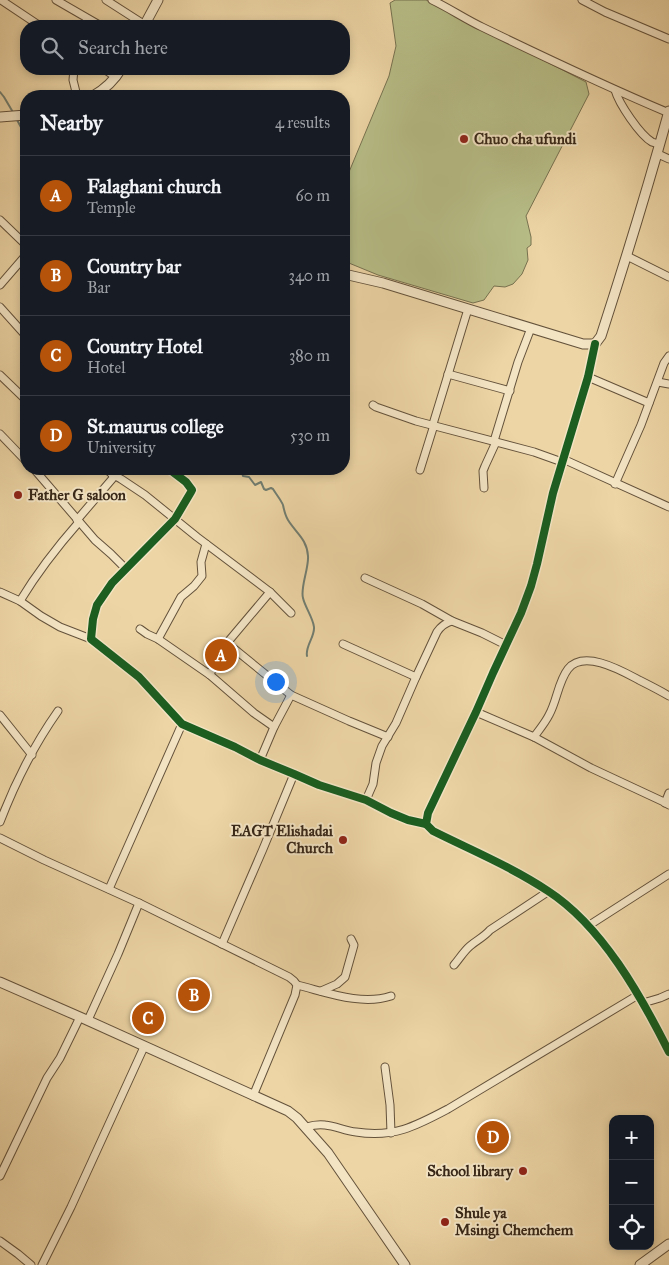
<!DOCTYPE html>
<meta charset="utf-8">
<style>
:root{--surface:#171b24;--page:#242831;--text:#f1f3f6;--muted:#9ea1a6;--line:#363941;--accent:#b45309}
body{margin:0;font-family:"IM FELL Great Primer",serif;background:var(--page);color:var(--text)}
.controls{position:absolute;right:15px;bottom:15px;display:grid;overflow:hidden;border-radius:10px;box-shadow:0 2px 8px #0003}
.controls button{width:45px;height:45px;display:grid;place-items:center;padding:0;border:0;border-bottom:1px solid var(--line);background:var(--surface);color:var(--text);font:25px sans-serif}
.you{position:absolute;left:275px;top:681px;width:18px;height:18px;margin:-12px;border:4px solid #fff;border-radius:50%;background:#1a73e8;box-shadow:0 0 0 8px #1a73e833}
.badge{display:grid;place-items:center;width:32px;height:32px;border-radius:50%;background:var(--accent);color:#fff;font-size:16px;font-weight:700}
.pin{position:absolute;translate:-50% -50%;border:2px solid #fff;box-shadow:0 1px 5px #0006}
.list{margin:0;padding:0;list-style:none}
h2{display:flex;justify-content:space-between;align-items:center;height:65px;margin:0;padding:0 20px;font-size:21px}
h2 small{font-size:16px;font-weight:400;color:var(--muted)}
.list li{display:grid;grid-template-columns:32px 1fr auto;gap:15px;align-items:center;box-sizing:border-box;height:80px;padding:0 20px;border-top:1px solid var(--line)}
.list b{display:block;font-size:19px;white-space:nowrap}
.list p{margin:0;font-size:16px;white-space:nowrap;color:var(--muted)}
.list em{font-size:16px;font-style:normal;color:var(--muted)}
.icon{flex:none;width:28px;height:28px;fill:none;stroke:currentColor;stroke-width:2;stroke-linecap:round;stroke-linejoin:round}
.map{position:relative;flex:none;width:669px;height:1265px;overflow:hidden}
.search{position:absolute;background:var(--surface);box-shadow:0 2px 8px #0003;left:20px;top:20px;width:330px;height:55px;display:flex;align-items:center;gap:12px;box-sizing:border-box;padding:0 18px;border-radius:20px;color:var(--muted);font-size:19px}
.panel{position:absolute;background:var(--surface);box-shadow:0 2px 8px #0003;left:20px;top:90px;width:330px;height:385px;border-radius:20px}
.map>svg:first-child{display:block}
.green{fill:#b7bd87;stroke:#777250}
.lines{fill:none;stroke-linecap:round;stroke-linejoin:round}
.stream{stroke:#727e71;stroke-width:2}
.minor-casing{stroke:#64523b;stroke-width:9}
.tertiary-casing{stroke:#64523b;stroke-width:11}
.minor{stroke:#f3e4c4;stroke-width:7}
.tertiary{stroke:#f3e4c4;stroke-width:9}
.cycleway-casing{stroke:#f3e4c4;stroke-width:11}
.cycleway{stroke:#1b5e20;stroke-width:8}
.poi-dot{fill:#8f2418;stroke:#f3e4c4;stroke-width:2}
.labels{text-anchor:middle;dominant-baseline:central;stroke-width:4;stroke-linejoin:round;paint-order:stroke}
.poi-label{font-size:15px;font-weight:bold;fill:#372718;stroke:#f3e4c4;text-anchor:start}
</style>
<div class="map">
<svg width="669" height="1265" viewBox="0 0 669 1265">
<rect width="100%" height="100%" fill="#edd5a5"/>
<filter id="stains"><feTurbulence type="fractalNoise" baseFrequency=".004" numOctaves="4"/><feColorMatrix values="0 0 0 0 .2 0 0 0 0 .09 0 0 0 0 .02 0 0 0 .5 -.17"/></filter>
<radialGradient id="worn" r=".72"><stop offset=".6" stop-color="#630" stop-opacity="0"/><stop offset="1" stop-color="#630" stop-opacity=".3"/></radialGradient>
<polygon class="green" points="395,0 426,0 586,82 589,94 526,216 531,237 531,245 527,248 528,260 522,274 513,284 505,287 494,286 484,300 473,303 378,275 344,261 344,184 389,76 396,46 390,3"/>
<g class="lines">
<g class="stream">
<polyline points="0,92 4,97 14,114"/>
<polyline points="16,118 23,131 26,144"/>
<path d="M 241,469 L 243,476 L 249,477 L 255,485 L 261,482 L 264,489 L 266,490 L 271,488 L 273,489 C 276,494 281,500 283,505 C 284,510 285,515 288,520 C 296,533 307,539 308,556 C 309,568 300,588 303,598 C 305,607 313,618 314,627 C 315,637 305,646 307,656"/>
</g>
<g class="minor-casing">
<g id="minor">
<polyline points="1,0 40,26"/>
<polyline points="56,0 101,26"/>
<polyline points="106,0 145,25"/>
<path d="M 432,0 C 449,8 465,19 482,27 C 544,57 605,86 669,113"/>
<polyline points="582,0 605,12 669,39"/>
<polyline points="85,26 87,19"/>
<polyline points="74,69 73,80 77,96"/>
<polyline points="104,69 116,77"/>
<path d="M 615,90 C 619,104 640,135 652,142 C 655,143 658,144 660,144"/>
<polyline points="658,154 669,159"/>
<polyline points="0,220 26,245"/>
<polyline points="627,256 669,277"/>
<polyline points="0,285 26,255"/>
<polyline points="0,307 26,336"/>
<path d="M 595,344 L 588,377 L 553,493 L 537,564 L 531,586 L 521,613 L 493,673 L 476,712 L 428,813 L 426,824 L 433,831 C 471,850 512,867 548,891 C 602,926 641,996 669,1052"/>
<polyline points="448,374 510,391"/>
<polyline points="0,375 26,400"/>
<polyline points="588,377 649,403"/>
<polyline points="658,382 669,384"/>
<polyline points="373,405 376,407 416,421 534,452 562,462"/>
<polyline points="433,424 468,309"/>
<polyline points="0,434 26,461"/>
<polyline points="494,441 518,362 531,328"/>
<polyline points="563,459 669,507"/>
<polyline points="34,469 95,540 111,554 126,569"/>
<polyline points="169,469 186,482 192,490 191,492 175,519 112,583 97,605 93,619 91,639 139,677 182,724 235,747 260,760 294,774 319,785 366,800 391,813 408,820 426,824"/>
<polyline points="420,470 434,425"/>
<polyline points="112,474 121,479 145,495 197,537 270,592 291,613"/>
<polyline points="615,484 641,425 664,363 669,356"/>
<polyline points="484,488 483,471 485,466 496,442"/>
<polyline points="77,520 113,478 112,474 106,469"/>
<polyline points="365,578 422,604 452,621 482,633 506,645"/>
<polyline points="0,592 20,601 41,616 60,627 91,639"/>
<path d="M 20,601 C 37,573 57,547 79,522"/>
<polyline points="140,629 147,634 158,639 210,675 254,713 274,727"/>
<polyline points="158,639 181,597 194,586 202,576 201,562 206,544"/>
<polyline points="227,643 291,695"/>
<polyline points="343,644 416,677"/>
<polyline points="210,675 216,659 227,643 270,592"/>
<polyline points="476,712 534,737 591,768 664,802 669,805"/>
<polyline points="0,715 32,755"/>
<path d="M 534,737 C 539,730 545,723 549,715 C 557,701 558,682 568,669 C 584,649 622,671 639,680 C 649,685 659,690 669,696"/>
<polyline points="260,760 274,727 291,695 349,721 388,737"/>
<path d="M 366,800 L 373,784 L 376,763 L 382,746 L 396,723 L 416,677 L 437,632 C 441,626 445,623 452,621"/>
<polyline points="665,803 669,793"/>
<path d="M 0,822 C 15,783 34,745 58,711"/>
<polyline points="0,838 44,860 139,903 289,977 294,981 297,985 295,995 253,1096"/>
<polyline points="109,889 182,724"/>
<polyline points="588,926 669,874"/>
<polyline points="222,944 263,849 294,774"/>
<path d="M 454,965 C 460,958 464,951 470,946 C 477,940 484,937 490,930 L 549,891"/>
<path d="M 297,985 C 326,992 361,1006 391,996"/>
<polyline points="321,991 337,984 345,977 354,945 351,939"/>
<polyline points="643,1003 660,998 669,994"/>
<polyline points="88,1020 118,954 139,903"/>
<polyline points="385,1067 390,1105 391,1133"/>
<path d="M 306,1127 C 313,1125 319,1124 325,1125 C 336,1126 345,1131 356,1132 C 394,1138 416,1126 448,1109 L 638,995"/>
<polyline points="0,1176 47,1078 60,1058 80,1017"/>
<polyline points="0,1241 18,1254 31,1265"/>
<polyline points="42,1265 71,1207 144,1047"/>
</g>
</g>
<g class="tertiary-casing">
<g id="tertiary">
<polyline points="144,26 158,0"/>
<path d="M 93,96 C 105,89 114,81 121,69"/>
<polyline points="0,117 26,115"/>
<path d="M 344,274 L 383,283 L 583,344 L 595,344 L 601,336 C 625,262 648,187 669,111"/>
<polyline points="0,982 80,1017 288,1111 297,1118 328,1153 405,1265"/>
<polyline points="640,1265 669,1244"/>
</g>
</g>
<use href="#minor" class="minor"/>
<use href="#tertiary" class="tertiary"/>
<g class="cycleway-casing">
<g id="cycleway">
<path d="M 595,344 L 588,377 L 553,493 L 537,564 L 531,586 L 521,613 L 493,673 L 476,712 L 428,813 L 426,824 L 433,831 C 471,850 512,867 548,891 C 602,926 641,996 669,1052"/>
<polyline points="169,469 186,482 192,490 191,492 175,519 112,583 97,605 93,619 91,639 139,677 182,724 235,747 260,760 294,774 319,785 366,800 391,813 408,820 426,824"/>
</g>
</g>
<use href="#cycleway" class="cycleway"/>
</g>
<g class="poi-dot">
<circle cx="464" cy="139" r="5"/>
<circle cx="18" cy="495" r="5"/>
<circle cx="343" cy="840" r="5"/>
<circle cx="523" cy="1171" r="5"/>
<circle cx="445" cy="1222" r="5"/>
</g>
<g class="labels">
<g class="poi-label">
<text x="474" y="139">Chuo cha ufundi</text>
<text x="28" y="495">Father G saloon</text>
<text x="333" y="831" text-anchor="end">EAGT Elishadai<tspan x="333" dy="17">Church</tspan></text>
<text x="513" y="1171" text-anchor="end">School library</text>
<text x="455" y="1213">Shule ya<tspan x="455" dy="17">Msingi Chemchem</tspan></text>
</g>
</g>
<rect width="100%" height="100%" filter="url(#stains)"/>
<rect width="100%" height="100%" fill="url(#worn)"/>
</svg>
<div class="controls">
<button>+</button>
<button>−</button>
<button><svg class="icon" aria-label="locate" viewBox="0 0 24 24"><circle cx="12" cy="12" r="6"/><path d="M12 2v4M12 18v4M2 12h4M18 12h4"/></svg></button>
</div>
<div class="you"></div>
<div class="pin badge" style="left:221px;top:655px">A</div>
<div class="pin badge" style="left:194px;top:995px">B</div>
<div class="pin badge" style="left:148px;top:1018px">C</div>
<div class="pin badge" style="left:493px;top:1137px">D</div>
<div class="search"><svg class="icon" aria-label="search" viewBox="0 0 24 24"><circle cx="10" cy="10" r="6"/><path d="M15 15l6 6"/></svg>Search here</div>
<section class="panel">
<h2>Nearby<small>4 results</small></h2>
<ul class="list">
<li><span class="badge">A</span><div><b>Falaghani church</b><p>Temple</p></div><em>60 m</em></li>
<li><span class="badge">B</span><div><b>Country bar</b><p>Bar</p></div><em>340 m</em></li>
<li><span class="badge">C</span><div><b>Country Hotel</b><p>Hotel</p></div><em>380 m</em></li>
<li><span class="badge">D</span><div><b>St.maurus college</b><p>University</p></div><em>530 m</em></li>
</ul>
</section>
</div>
